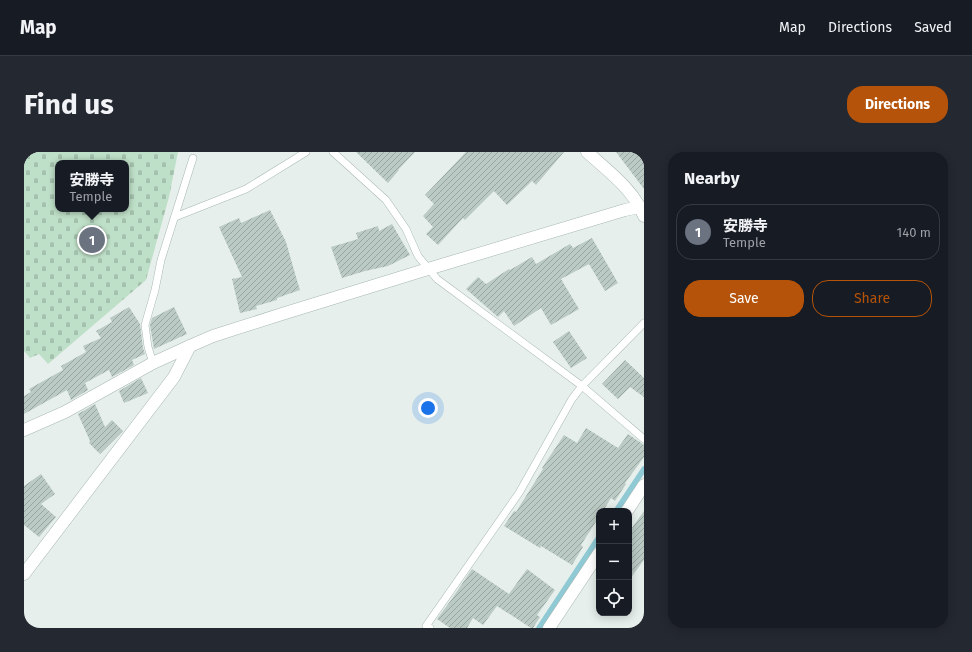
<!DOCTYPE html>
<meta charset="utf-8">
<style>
:root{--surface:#171b24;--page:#242831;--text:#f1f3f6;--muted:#9ea1a6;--line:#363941;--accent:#b45309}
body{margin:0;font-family:"Fira Sans","Noto Sans JP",sans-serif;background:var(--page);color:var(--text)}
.controls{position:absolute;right:12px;bottom:12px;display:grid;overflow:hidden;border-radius:8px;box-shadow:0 2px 10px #0003}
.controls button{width:36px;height:36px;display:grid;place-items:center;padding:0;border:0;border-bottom:1px solid var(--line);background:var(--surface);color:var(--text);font:20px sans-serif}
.you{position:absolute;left:404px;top:256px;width:14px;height:14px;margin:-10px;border:3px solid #fff;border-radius:50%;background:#1a73e8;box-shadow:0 0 0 6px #1a73e833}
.badge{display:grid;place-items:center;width:26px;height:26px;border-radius:50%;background:var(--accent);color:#fff;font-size:13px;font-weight:700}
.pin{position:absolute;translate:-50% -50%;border:2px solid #fff;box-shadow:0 1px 4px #0006}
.popup{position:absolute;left:31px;top:8px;width:74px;height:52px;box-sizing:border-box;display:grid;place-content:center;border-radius:8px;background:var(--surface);filter:drop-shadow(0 1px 3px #0005);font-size:13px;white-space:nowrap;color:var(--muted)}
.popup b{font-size:15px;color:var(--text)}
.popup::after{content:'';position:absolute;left:50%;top:100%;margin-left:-8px;border:8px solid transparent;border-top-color:var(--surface)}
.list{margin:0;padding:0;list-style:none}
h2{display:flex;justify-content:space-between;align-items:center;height:52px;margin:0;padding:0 16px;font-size:17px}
h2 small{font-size:13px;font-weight:400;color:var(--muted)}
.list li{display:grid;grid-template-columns:26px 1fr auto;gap:12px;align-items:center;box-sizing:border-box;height:56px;margin:0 8px 8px;padding:0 8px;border:1px solid var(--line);border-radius:16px}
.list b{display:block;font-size:15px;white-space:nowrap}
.list p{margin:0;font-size:13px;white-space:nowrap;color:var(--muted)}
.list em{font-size:13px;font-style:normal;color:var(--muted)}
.actions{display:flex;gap:8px;padding:12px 16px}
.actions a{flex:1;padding:9px 0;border:1px solid var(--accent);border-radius:16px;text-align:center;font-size:14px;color:var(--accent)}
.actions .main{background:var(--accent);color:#fff}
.icon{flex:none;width:22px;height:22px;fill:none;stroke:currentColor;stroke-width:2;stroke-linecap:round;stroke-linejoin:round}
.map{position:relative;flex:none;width:620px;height:476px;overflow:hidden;border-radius:16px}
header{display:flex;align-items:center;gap:24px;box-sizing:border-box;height:56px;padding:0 20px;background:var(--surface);border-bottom:1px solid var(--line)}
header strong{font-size:19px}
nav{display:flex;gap:22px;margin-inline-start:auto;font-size:14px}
.intro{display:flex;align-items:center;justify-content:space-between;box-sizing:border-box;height:96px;padding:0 24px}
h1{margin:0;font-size:28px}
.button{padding:10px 18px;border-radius:16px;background:var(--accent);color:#fff;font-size:14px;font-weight:700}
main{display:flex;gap:24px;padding:0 24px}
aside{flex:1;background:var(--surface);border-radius:16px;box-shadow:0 2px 10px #0003}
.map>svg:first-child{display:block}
.cemetery{fill:url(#cemetery-stones);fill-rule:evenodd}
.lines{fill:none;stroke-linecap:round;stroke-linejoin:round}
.stream{stroke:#8ec9d4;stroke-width:5.5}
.building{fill:url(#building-hatch)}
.service-casing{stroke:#a8b8b2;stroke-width:8}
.minor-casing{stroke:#a8b8b2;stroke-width:13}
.tertiary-casing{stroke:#a8b8b2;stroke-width:13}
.service{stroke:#fff;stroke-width:7}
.minor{stroke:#fff;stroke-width:12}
.tertiary{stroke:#fff;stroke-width:12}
</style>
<header>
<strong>Map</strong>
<nav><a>Map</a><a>Directions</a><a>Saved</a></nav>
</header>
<div class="intro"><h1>Find us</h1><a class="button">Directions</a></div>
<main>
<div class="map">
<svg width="620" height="476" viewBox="0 0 620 476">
<defs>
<pattern id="cemetery-stones" width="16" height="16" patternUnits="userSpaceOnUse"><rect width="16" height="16" fill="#bfe0c8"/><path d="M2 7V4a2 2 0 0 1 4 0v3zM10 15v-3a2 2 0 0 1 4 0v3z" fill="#a4c1ad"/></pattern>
<pattern id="building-hatch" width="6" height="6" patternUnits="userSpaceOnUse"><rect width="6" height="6" fill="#bbcac4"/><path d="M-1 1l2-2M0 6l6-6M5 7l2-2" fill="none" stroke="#98a6a0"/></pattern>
</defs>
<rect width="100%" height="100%" fill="#e6efeb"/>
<path class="cemetery" d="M 0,0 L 154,0 L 145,45 L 122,128 L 24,212 L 15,202 L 6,206 L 0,199 ZM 34,11 L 102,11 L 102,57 L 34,57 Z"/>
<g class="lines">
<g class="stream">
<polyline points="592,359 620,317"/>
<polyline points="515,476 575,385"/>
</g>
</g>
<g class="building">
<polygon points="332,0 391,0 374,18 375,18 364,31"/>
<polygon points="442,0 540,0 512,33 508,29 483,53 470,39 441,68 439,66 414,93 402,82 409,75 399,64 410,52 401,43"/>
<polygon points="592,0 620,0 620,37"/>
<polygon points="246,58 262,90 272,125 276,138 253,146 253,148 232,154 233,157 216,161 208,127 218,125 195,75 215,66 217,71"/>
<polygon points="368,72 386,103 364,114 341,119 318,126 307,95 334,87 332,81 354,74 355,79"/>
<polygon points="568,86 594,131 581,139 565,112 537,127 555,157 527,173 517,156 490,174 480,159 474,165 442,137 454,125 462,132 485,117 486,118 508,105 512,112 546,92 549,96"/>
<polygon points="105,155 116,172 119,196 121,202 108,208 110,213 88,225 85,218 61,231 64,238 47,248 43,238 0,262 0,244 7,240 5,237 39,218 37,214 62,200 59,194 77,186 72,179 88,170 86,166"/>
<polygon points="150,155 163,182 130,197 126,173 128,166"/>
<polygon points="545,179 563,206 547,216 529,190"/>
<polygon points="601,208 620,226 620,245 606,235 594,247 578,232"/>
<polygon points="117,226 124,241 100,251 95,239"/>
<polygon points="71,252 81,275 88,268 99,279 76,302 65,291 66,289 54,262"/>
<polygon points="562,276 594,296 604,282 620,293 620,305 601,331 602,332 591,349 587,346 579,359 575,359 575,365 557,393 559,395 548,413 517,394 516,396 480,374 490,359 492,360 519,317 518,316 540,283 553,291"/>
<polygon points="17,322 31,342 17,352 32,365 15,385 0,373 0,334"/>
<polygon points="620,359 620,408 605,428 605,380"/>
<polygon points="448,417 485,442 503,417 531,438 513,463 516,465 509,476 507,476 473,454 459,473 449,466 443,476 426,476 413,467 427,448"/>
</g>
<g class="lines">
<g class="service-casing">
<g id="service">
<polyline points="309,0 362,48 382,77 394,104 413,127 558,234 620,287"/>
<polyline points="151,65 222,37 282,0"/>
<polyline points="129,211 124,195 121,173 131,138 137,108 169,6"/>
<polyline points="406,476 402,474 495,341 548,247 558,234 620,171"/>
</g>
</g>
<g class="minor-casing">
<g id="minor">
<path d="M 563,0 C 584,19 609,37 620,64"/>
<polyline points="603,359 620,333"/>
<polyline points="0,422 150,225 166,194"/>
<polyline points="525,476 575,401"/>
</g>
</g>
<g class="tertiary-casing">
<polyline id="tertiary" points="0,278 41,260 129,211 166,194 189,184 258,162 404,117 601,58 616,55"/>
</g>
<use href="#service" class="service"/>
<use href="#minor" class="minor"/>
<use href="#tertiary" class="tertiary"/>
</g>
</svg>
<div class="controls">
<button>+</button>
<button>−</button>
<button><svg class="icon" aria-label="locate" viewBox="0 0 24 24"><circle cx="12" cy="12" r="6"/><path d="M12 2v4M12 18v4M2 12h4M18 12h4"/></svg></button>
</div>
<div class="you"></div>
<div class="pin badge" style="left:68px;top:88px;background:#6b7280">1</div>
<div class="popup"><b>安勝寺</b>Temple</div>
</div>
<aside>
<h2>Nearby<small></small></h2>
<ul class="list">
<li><span class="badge" style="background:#6b7280">1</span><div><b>安勝寺</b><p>Temple</p></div><em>140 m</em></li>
</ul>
<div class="actions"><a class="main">Save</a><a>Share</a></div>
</aside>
</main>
